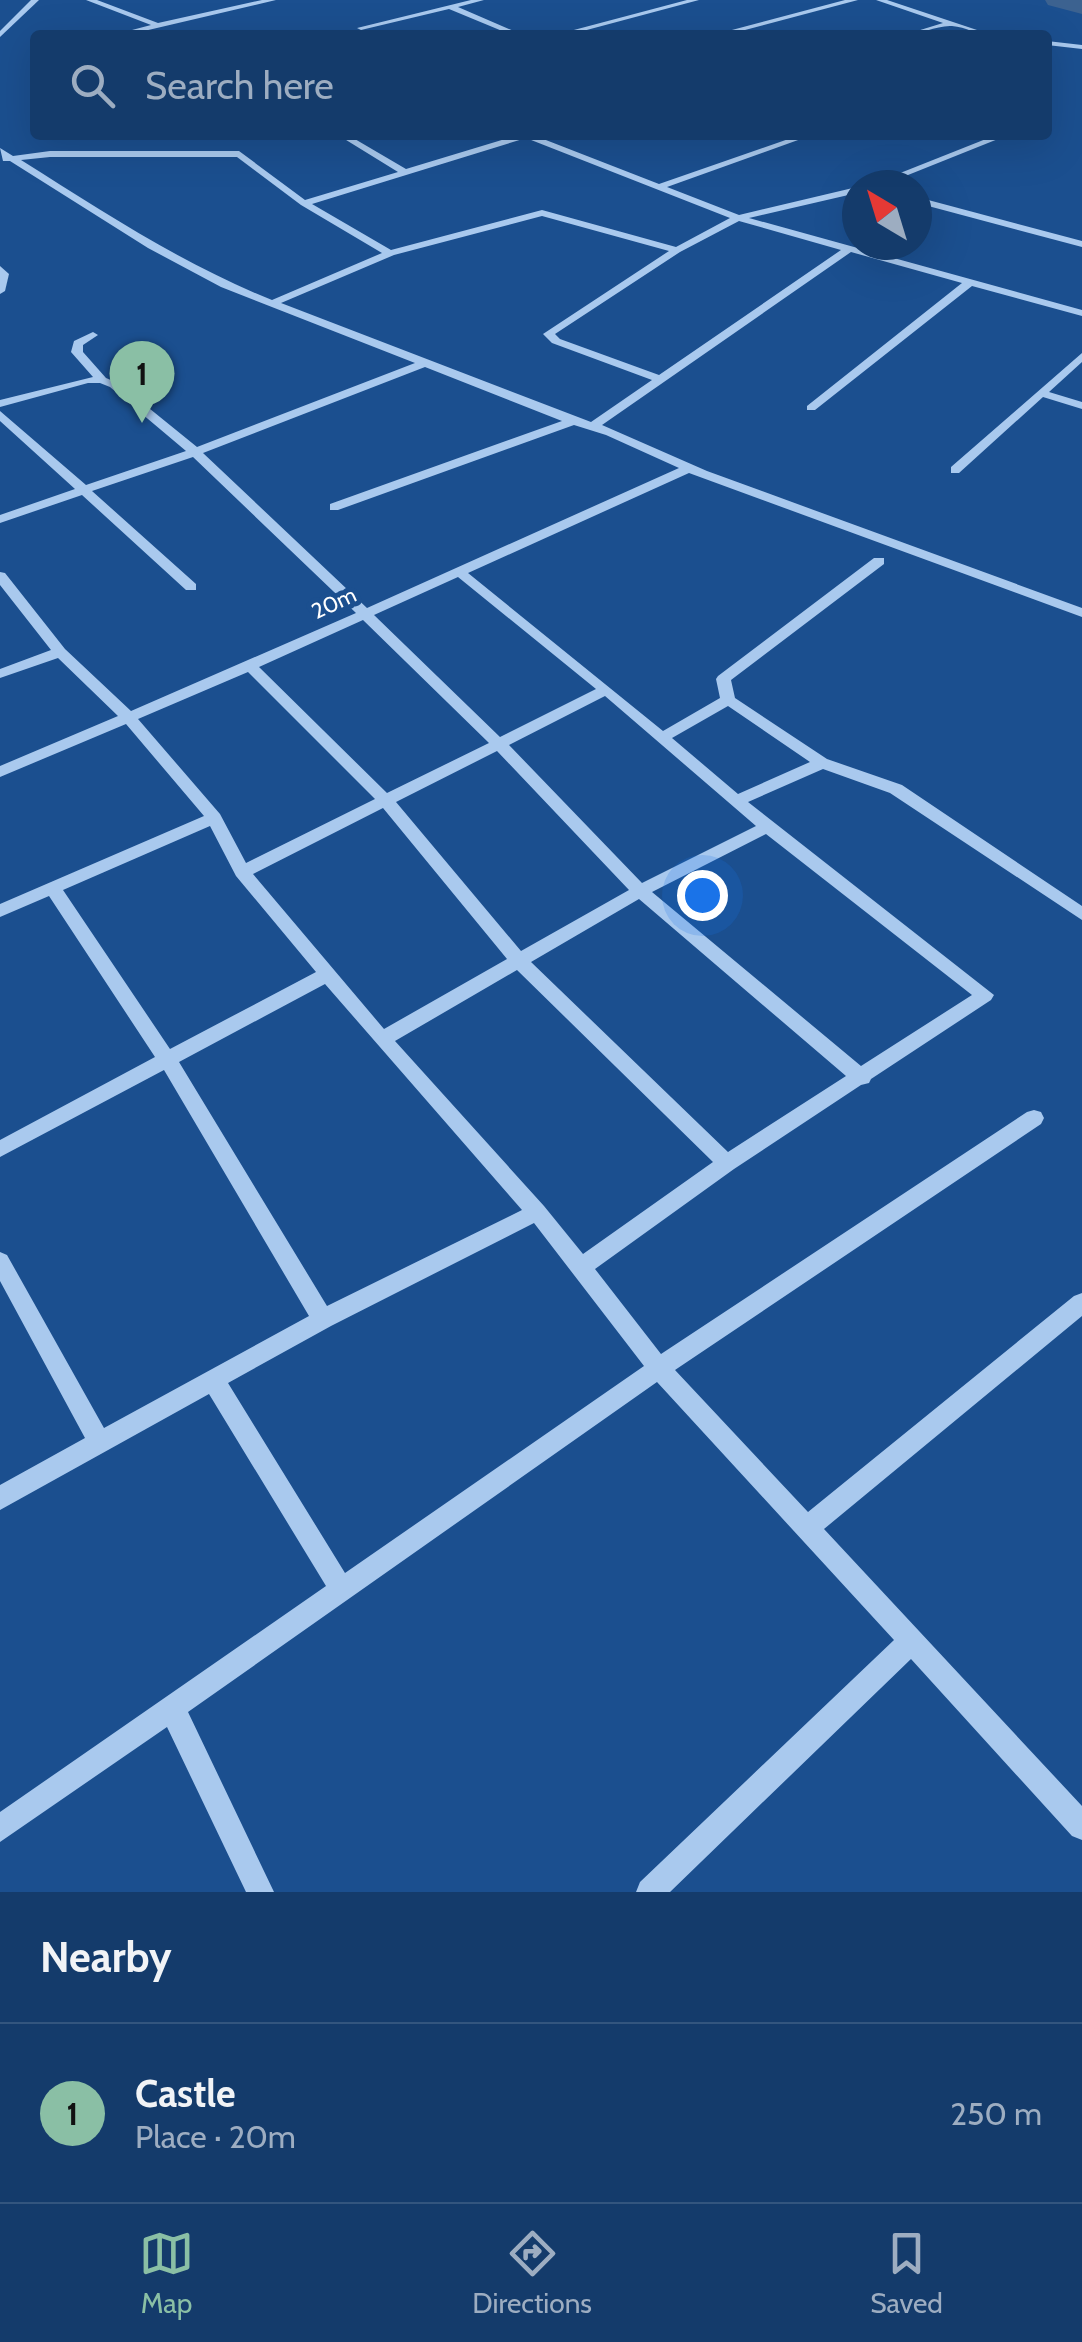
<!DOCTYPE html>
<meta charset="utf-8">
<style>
:root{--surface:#143b6b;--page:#214673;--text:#f1f3f6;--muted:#9dadc1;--line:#33557e;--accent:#8abfa5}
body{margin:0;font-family:Cabin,sans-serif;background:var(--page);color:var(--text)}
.compass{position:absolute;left:842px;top:170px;width:90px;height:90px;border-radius:50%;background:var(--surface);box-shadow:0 10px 40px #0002;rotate:322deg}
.you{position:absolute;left:702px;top:895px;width:35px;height:35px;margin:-25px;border:8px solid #fff;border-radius:50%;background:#1a73e8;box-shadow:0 0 0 15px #1a73e833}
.badge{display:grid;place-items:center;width:65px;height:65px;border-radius:50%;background:var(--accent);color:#111;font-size:32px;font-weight:700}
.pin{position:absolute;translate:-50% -82px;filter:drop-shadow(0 2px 5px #0008)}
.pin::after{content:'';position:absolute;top:52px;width:35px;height:30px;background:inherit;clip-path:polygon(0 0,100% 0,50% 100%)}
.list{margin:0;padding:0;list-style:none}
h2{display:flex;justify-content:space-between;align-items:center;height:130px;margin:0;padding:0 40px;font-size:42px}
h2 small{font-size:32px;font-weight:400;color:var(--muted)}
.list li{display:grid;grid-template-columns:65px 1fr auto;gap:30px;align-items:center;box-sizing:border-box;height:180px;padding:0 40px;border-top:2px solid var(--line)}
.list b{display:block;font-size:38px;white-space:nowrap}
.list p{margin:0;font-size:32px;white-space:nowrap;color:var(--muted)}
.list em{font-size:32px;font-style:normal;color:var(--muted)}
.icon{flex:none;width:55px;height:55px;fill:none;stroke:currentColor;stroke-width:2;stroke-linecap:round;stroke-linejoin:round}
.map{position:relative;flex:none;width:1082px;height:1892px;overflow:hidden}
.search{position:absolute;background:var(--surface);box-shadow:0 10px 40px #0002;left:30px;right:30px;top:30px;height:110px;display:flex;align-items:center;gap:25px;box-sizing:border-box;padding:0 35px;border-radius:10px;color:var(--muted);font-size:38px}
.sheet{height:310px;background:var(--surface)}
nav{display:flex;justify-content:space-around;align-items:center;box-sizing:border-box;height:140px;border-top:2px solid var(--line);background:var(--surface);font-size:28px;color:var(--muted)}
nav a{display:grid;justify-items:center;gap:5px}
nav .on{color:var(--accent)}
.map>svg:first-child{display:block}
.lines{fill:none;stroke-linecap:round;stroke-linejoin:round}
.river{fill:#3c6290;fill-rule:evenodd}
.minor{fill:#a9c9ee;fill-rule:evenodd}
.labels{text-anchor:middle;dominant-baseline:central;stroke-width:10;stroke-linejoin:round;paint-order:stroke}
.far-street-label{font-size:22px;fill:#fff;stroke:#1b4f8f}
</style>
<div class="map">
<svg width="1082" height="1892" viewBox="0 0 1082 1892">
<rect width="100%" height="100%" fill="#1b4f8f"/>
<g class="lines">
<polygon class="river" points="1045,0 1082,0 1082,14 1048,5"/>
<g class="minor">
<polygon points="31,0 39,0 0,37 0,31"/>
<polygon points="86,0 97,0 158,23 262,0 276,0 127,35 113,35 151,25"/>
<polygon points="471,0 484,0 458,7 523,35 512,35 449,9 361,30 357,28"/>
<polygon points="687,0 699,0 568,35 555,35"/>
<polygon points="845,0 858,0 726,35 713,35"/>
<path d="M 876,0 L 887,0 L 992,35 C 977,35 966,27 952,26 C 937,25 920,35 904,35 L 943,23 Z"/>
<polygon points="1047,41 1082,45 1082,49 1047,45"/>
<path d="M 338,135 L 348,135 L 406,169 L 518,135 L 533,135 L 659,184 L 800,135 L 812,135 L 667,187 L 739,215 L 857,187 L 857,193 L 749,218 L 1082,310 L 1082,316 L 972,286 L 815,410 L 807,410 L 807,406 L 962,283 L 851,252 L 602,425 L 707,471 L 1082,608 L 1082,617 L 689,473 L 468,573 L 663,731 L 720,698 L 716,679 L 718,676 L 874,558 L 884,558 L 884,564 L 731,680 L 735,698 L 827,759 L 902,785 L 1082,906 L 1082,920 L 890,793 L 823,769 L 748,802 L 994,995 L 991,1000 L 871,1079 L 869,1083 L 861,1085 L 734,1169 L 595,1269 L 661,1354 L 1027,1112 L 1034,1110 L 1041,1112 L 1044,1118 L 1041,1124 L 675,1370 L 808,1512 L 1074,1296 L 1082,1293 L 1082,1316 L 824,1529 L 1082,1806 L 1082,1840 L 1072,1836 L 911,1659 L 670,1892 L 636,1892 L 640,1882 L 894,1640 L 657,1382 L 188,1712 L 274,1892 L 246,1892 L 167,1727 L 0,1842 L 0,1812 L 326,1586 L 209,1394 L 0,1510 L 0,1485 L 85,1438 L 0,1281 L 0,1252 L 7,1255 L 104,1428 L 309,1316 L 164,1070 L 0,1157 L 0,1140 L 155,1057 L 49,896 L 0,917 L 0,904 L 204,816 L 126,724 L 0,777 L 0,766 L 118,716 L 58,658 L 0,678 L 0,669 L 51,650 L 0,585 L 0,572 L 5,573 L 65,649 L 131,711 L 356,613 L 193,457 L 92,491 L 196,584 L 196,590 L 186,590 L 82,495 L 0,523 L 0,515 L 75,489 L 0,421 L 0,411 L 86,485 L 186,451 L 110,387 L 100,383 L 88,383 L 0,407 L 0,400 L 93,377 L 71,352 L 74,341 L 93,332 L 98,335 L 83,345 L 83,352 L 106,378 L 118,383 L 197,447 L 415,363 L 221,287 L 148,248 L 10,161 L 3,161 L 0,148 L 13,156 L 50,151 L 239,151 L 305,200 L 398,172 ZM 526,138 L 730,218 L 676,247 L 542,210 L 391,250 L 312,204 ZM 50,157 L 237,157 L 301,205 L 382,253 L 272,300 C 182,264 102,211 21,160 ZM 542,216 L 669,251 L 543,334 L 552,343 L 652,380 L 591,422 L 281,303 L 394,255 ZM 739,221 L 841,250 L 659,375 L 560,339 L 555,334 L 680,252 ZM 425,367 L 562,421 L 330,504 L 330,510 L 338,510 L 574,425 L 606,435 L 679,468 L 367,608 L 203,453 ZM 458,577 L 596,689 L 500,737 L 374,615 ZM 363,620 L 489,743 L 387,793 L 259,667 ZM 248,672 L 375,799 L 246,863 L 220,814 L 138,719 ZM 605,696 L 756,826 L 642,883 L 509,745 ZM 728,706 L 810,762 L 738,794 L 672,738 ZM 497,751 L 629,890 L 521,951 L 396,802 ZM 383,808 L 507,959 L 384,1029 L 253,874 ZM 210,826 L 236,876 L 316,972 L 170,1049 L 63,890 ZM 766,834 L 972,995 L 861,1066 L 652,892 ZM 639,899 L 846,1076 L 728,1152 L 531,962 ZM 517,970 L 713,1162 L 583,1254 L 544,1206 L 395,1041 ZM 325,984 L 522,1210 L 327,1306 L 179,1062 ZM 534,1223 L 644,1366 L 345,1573 L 228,1383 L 331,1326 Z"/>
<polygon points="996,135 1008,135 883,185 870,185"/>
<polygon points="917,197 1082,241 1082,247 917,203"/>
<polygon points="0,266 9,274 5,291 0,294"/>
<polygon points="1082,353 1082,362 1049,392 1082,402 1082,409 1043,397 959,473 951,473 951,467"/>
</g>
</g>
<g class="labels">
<g class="far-street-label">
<text transform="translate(334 603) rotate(-25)">20m</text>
</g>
</g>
</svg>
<svg class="compass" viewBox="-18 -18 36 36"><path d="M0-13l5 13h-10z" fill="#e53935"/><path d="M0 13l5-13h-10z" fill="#9dadc1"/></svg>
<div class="you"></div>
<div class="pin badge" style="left:142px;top:423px">1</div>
<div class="search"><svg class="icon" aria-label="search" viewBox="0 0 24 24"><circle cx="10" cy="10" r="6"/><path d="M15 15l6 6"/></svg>Search here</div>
</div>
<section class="sheet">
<h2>Nearby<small></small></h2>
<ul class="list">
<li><span class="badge">1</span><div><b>Castle</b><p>Place · 20m</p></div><em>250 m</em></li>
</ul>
</section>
<nav>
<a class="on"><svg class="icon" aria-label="map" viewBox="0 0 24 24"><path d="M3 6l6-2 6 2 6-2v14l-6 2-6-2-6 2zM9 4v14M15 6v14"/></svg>Map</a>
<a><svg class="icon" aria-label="directions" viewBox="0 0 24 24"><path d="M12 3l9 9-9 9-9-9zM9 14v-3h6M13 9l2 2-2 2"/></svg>Directions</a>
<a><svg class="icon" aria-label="saved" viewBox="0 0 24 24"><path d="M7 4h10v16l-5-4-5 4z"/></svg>Saved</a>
</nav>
